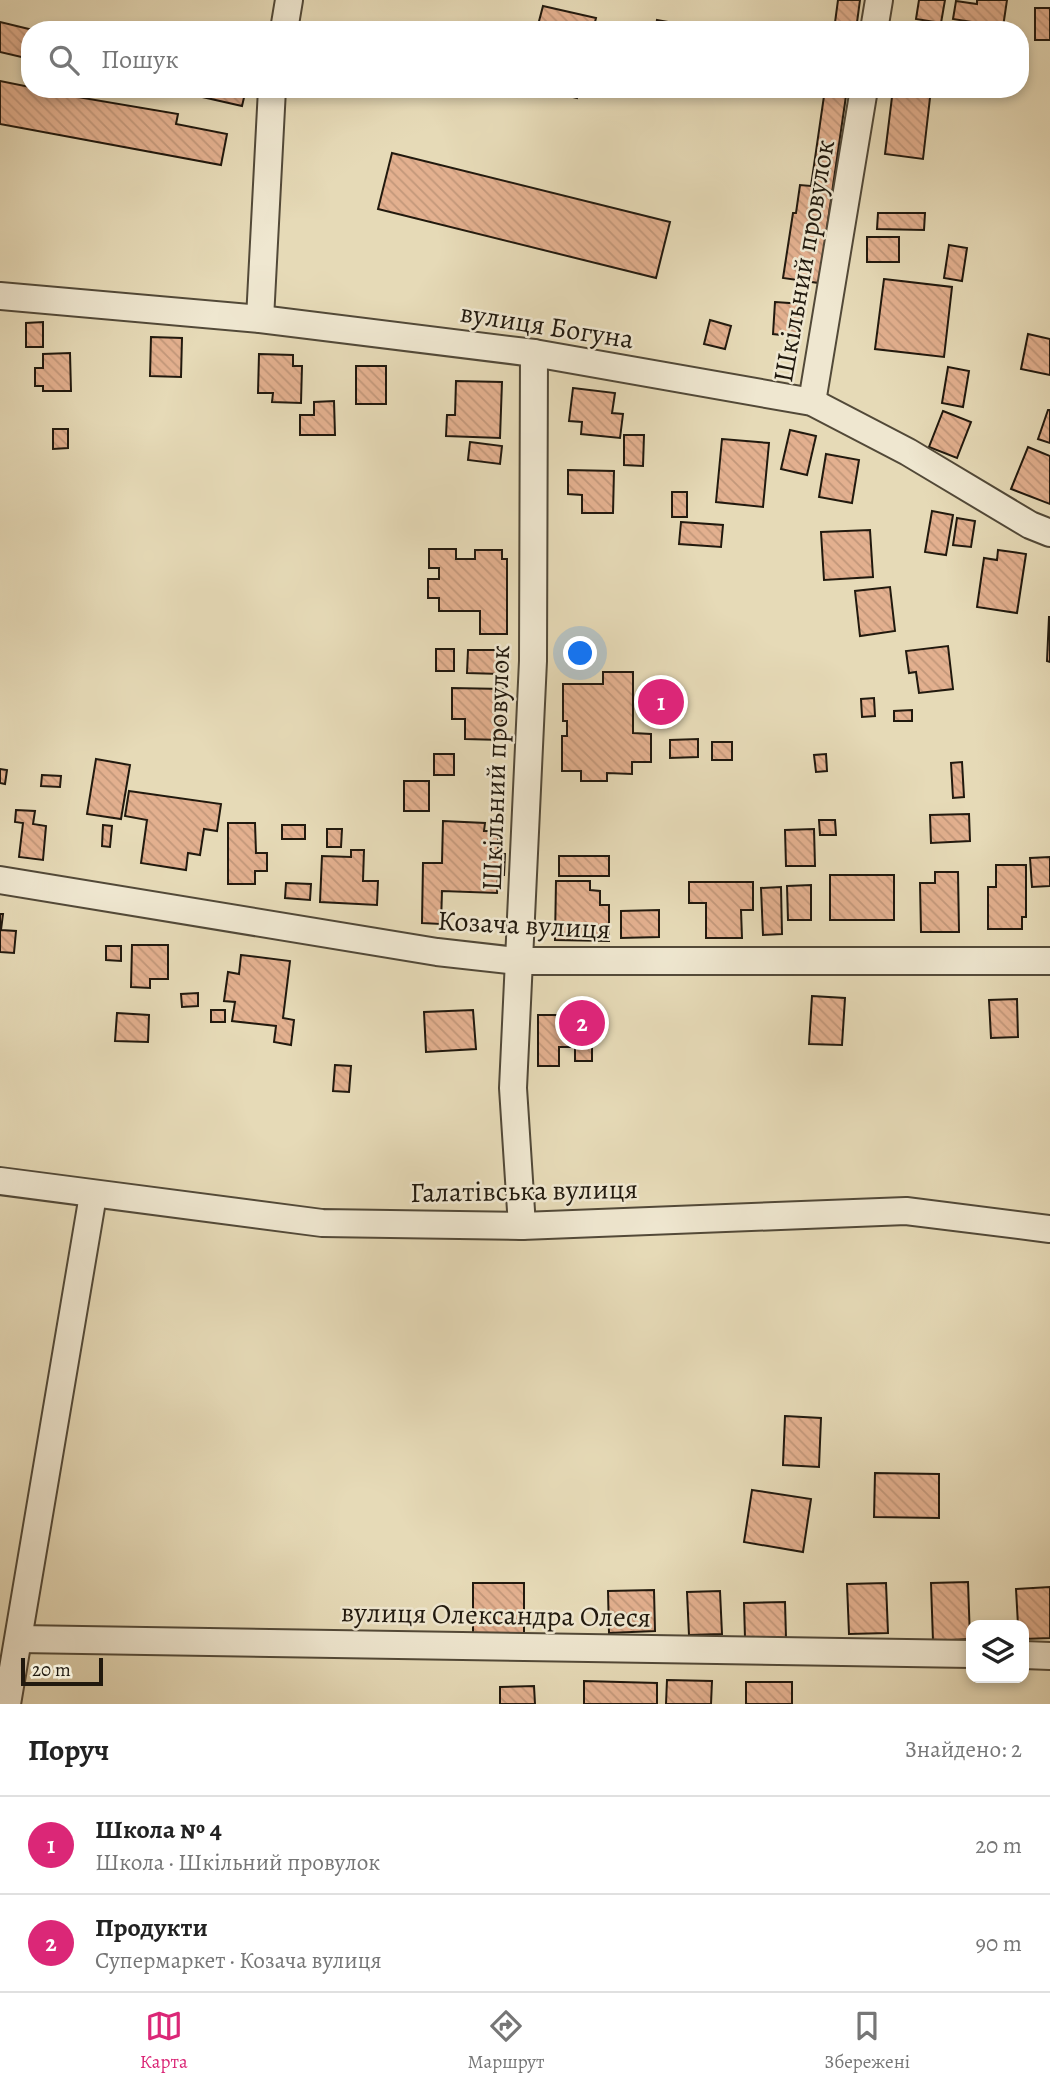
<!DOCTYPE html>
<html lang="uk">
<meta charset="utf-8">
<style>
:root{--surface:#fff;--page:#f2f2f2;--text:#222;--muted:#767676;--line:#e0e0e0;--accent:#db2777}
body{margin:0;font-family:Alegreya,serif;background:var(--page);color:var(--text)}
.controls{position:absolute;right:21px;bottom:21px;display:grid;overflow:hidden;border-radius:14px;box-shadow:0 4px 10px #0003}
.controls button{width:63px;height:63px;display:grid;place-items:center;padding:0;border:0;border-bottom:2px solid var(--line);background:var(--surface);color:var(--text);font:35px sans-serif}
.scale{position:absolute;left:21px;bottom:18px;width:82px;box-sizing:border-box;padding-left:7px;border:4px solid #21190e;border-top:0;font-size:19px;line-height:24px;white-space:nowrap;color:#21190e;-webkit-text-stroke:5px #efe7d0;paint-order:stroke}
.you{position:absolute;left:581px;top:654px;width:24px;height:24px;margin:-18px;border:5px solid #fff;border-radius:50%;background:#1a73e8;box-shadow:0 0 0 10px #1a73e833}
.badge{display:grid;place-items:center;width:46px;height:46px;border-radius:50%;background:var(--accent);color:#fff;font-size:23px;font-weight:700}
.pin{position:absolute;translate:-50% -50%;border:4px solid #fff;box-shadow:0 2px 7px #0006}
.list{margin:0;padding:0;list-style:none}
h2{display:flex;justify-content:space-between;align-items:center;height:91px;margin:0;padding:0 28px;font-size:30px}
h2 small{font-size:23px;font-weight:400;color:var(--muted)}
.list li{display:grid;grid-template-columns:46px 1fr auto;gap:21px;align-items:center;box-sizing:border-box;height:98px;padding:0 28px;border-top:2px solid var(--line)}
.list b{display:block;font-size:26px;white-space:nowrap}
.list p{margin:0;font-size:23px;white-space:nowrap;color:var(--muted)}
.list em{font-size:23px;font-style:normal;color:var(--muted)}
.icon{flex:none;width:38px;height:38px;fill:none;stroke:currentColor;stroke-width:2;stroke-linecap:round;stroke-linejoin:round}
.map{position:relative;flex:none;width:1050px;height:1704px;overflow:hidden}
.search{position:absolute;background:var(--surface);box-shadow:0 4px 10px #0003;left:21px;right:21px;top:21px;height:77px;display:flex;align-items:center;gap:18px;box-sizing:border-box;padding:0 24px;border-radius:28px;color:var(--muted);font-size:26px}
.sheet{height:287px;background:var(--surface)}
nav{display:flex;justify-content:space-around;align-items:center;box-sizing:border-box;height:98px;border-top:2px solid var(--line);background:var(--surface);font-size:19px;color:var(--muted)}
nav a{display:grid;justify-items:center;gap:4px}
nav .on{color:var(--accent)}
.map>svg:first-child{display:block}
.building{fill:url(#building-back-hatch);stroke:#21190e;stroke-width:2}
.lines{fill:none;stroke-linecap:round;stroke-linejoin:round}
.minor-casing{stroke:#524938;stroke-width:30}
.minor{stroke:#efe7d0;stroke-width:26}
.labels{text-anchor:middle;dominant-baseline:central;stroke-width:5;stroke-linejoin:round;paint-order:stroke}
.street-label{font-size:28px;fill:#21190e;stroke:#efe7d0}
</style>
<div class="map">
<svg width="1050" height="1704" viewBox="0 0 1050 1704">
<defs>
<pattern id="building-back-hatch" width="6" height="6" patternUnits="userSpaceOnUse" patternTransform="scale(1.75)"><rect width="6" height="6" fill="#e3b08f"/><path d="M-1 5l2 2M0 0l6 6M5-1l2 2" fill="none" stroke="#c2977a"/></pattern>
</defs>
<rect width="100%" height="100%" fill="#e6dab7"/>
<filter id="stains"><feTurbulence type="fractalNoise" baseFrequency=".00286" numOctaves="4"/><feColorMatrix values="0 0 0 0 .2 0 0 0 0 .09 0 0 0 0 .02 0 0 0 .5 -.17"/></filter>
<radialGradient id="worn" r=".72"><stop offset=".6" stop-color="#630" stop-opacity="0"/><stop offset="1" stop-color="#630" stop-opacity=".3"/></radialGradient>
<g class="building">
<polygon points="838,0 860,0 856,30 834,30"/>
<polygon points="919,0 945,0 941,23 916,19"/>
<polygon points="977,0 1007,0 1003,27 953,19 956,1 977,4"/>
<polygon points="543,6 596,18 593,30 511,30 528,23 538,25"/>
<rect x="1035" y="8" width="15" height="32"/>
<polygon points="657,20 685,25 684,30 655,30"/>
<polygon points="0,22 33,30 30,30 30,59 0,52"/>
<polygon points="0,81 30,87 30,89 178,114 176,124 227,134 221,165 0,124"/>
<polygon points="167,89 246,89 242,106"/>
<polygon points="540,89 579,89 577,98"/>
<polygon points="825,89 847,89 819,283 783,278 793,213 796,213 800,185 811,186"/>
<polygon points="893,89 931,89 923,159 885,154"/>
<polygon points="392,153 670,222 656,278 378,209"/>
<polygon points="878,213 925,213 924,230 877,229"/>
<rect x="867" y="237" width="32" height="25"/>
<polygon points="949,245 967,248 962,281 944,278"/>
<polygon points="884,279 952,287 944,357 875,349"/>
<polygon points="775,302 803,304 800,337 773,334"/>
<polygon points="710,320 731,326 725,349 704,344"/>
<polygon points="43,322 43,347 26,347 26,323"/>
<polygon points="1028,334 1050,339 1050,375 1021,369"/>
<polygon points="151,337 182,338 181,377 150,376"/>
<polygon points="70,353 71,391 43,391 43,386 35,386 35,368 43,368 43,354"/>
<polygon points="259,354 293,355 293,366 302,366 301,403 272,402 273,393 258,393"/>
<rect x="356" y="366" width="30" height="38"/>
<polygon points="948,367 969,371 963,407 942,403"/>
<polygon points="456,381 502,382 500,438 446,436 447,415 455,415"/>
<polygon points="573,388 615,393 612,413 623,414 620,438 581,434 582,422 569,421"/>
<polygon points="334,401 335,435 300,435 300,415 314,415 314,402"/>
<polygon points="1048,410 1050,410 1050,443 1038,439"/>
<polygon points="943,411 971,422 957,458 929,447"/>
<polygon points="53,429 68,429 68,448 53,449"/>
<polygon points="790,430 816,436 807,475 781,469"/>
<polygon points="624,435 644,435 643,466 624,465"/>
<polygon points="722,439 769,443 763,507 716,502"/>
<polygon points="470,442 502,446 500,464 468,460"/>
<polygon points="1028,447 1050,456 1050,504 1011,489"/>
<polygon points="826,454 859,460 852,503 819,497"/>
<polygon points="568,470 614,471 613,513 582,513 582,495 568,494"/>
<rect x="672" y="492" width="15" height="25"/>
<polygon points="932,511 953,515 946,555 925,552"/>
<polygon points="957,518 975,521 971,547 953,545"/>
<polygon points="681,522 723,525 721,547 679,544"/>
<polygon points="870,530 873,577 824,580 821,532"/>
<polygon points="429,549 456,549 456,559 475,559 475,550 502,550 502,559 507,559 507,634 480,634 480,611 439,611 439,598 428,598 428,579 439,579 439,568 429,568"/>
<polygon points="998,550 1026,554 1017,613 977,607 984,558 997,560"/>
<polygon points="890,587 895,631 860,636 855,591"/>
<polygon points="1049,617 1050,617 1050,662 1047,661"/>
<polygon points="948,646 953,689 919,693 916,672 909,673 906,651"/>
<rect x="436" y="649" width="18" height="22"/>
<polygon points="468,650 502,650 501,674 467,673"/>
<polygon points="603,672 633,672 633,733 651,734 651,762 632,762 632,774 607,773 607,781 581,781 581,771 562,771 562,736 567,736 567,721 563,721 563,684 603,684"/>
<polygon points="452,688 503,689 502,740 465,739 465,719 452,719"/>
<polygon points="874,698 875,716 862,717 861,699"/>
<polygon points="912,710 912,721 894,721 894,711"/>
<polygon points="698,739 698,757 670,758 670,740"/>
<rect x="712" y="742" width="20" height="18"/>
<rect x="434" y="754" width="20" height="21"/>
<polygon points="826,754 827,771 816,772 814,755"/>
<polygon points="96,759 130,765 121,819 87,814"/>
<polygon points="962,762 964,797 953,798 951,763"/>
<polygon points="0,769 7,770 5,784 0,783"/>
<polygon points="42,775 61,776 60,787 41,786"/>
<rect x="404" y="781" width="25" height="30"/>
<polygon points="129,791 221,804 217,831 204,829 200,855 188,853 186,870 141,863 147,820 125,816"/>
<polygon points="16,810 35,811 33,824 46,826 43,860 19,857 23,823 15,822"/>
<polygon points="969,814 970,841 931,843 930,815"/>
<polygon points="819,820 835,820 836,835 820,835"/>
<polygon points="443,821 485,823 484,831 498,831 498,854 505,854 504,875 498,875 497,893 442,891 441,924 422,923 423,863 442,863"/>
<polygon points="228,823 255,823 256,853 267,853 267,871 255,871 255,884 228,884"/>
<polygon points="103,825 112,826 110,847 102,846"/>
<rect x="282" y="825" width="23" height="14"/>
<polygon points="327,829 342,829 341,847 327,847"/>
<polygon points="814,829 815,866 786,866 785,830"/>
<polygon points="351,850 364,850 363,881 378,881 377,905 320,902 322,856 351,857"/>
<rect x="559" y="856" width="50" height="20"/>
<polygon points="1050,857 1050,886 1032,887 1030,858"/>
<polygon points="996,865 1026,865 1026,917 1022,917 1022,929 988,929 988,887 996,887"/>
<polygon points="935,872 958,872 959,932 921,932 920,883 935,883"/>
<rect x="830" y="875" width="64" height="45"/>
<polygon points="556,881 590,881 590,890 600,891 600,905 609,905 609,941 555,940"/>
<polygon points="689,882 753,882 753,910 741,910 742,938 706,938 706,903 689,903"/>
<polygon points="286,883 311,884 310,900 285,898"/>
<polygon points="811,885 811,920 788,920 787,886"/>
<polygon points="781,887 782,934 763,935 761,888"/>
<polygon points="659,910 659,937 621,938 621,911"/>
<polygon points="0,914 3,914 1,930 16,931 14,953 0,952"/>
<polygon points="132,945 168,945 168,979 150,979 150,988 131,987"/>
<polygon points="106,946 121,946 121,961 106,960"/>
<polygon points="241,955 290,961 283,1018 294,1020 291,1045 274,1042 276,1026 232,1021 235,1002 224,1001 228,972 239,974"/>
<polygon points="198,993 198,1006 182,1007 181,994"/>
<polygon points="812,996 845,998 842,1045 809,1044"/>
<polygon points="1017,999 1018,1037 991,1038 989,1000"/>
<rect x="211" y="1010" width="14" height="12"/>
<polygon points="473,1010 476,1049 426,1052 424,1012"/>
<polygon points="117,1013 149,1015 148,1042 115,1041"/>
<polygon points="538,1015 592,1015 592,1061 575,1061 575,1047 559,1047 559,1066 538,1066"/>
<polygon points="335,1065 351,1066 349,1092 333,1091"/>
<polygon points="785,1416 821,1418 819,1467 783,1465"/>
<polygon points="875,1473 939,1474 939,1518 874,1517"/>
<polygon points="752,1490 811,1499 803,1552 744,1542"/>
<polygon points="968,1582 970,1639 933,1641 931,1583"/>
<rect x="473" y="1583" width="51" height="54"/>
<polygon points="886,1583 888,1633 849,1634 847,1584"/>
<polygon points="1050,1587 1050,1638 1024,1639 1024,1625 1018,1625 1016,1589"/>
<polygon points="654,1590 655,1631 609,1633 608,1591"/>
<polygon points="720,1591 722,1634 689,1635 687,1592"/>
<polygon points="785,1602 786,1638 745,1638 744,1603"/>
<polygon points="667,1680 712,1681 711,1704 666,1704"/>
<polygon points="584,1681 657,1683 657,1704 584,1704"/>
<rect x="746" y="1682" width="46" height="22"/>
<polygon points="534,1686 535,1704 500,1704 500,1687"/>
</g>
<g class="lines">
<g class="minor-casing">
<g id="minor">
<polyline points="284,30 289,0"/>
<polyline points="874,30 879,0"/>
<polyline points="0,296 260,319 534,353 812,402 908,452 1030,525 1050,533"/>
<polyline points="260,319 272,89"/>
<polyline points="812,402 864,89"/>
<polyline points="0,880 437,952 517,961 1050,961"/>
<polyline points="0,1181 322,1223 522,1226 906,1211 1050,1229"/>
<polyline points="522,1226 513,1088 533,661 534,353"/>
<polyline points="19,1639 971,1654"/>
<polyline points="1024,1655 1050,1656"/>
<polyline points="7,1704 93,1195"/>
</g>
</g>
<use href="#minor" class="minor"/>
</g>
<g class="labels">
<g class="street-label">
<text transform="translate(804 261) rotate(-80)">Шкільний провулок</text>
<text transform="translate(547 326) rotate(9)">вулиця Богуна</text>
<text transform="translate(496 768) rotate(-88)">Шкільний провулок</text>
<text transform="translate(524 925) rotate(3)">Козача вулиця</text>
<text transform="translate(524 1191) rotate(-1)">Галатівська вулиця</text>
<text transform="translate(496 1615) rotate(1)">вулиця Олександра Олеся</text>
</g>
</g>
<rect width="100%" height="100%" filter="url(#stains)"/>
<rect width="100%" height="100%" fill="url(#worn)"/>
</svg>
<div class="controls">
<button><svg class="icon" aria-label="layers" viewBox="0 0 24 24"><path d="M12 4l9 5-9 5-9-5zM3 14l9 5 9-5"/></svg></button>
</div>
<div class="scale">20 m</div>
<div class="you"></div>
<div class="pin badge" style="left:661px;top:702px">1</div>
<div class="pin badge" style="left:582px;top:1023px">2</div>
<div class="search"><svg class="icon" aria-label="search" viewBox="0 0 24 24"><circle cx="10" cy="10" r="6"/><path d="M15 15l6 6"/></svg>Пошук</div>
</div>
<section class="sheet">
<h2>Поруч<small>Знайдено: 2</small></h2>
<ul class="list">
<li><span class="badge">1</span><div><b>Школа № 4</b><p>Школа · Шкільний провулок</p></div><em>20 m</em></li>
<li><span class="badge">2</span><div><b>Продукти</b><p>Супермаркет · Козача вулиця</p></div><em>90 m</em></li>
</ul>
</section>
<nav>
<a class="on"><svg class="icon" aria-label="map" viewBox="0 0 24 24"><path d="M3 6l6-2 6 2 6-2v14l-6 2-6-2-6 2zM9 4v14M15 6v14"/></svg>Карта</a>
<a><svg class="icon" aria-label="directions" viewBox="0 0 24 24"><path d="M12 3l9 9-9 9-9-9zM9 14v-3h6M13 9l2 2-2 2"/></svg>Маршрут</a>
<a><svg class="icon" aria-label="saved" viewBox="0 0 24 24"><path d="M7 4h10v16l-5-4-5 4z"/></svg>Збережені</a>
</nav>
